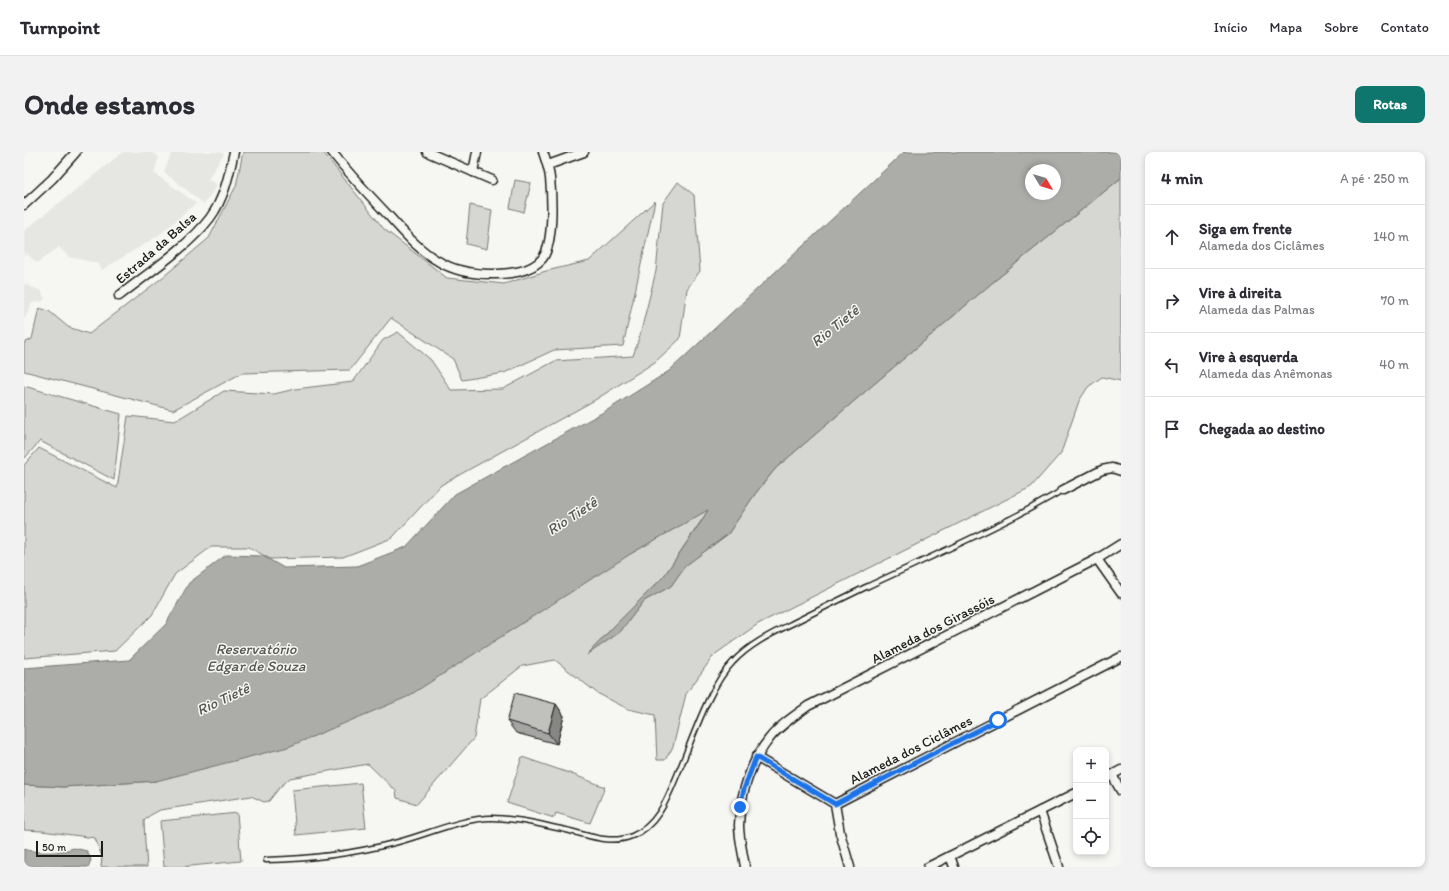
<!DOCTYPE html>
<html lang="pt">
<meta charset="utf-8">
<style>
:root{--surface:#fff;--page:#f2f2f3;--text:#2b2b33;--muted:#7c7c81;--line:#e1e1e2;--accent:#0f766e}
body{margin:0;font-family:Itim,sans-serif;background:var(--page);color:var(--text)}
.controls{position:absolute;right:12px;bottom:12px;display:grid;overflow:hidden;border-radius:8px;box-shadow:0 2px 6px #0003}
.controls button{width:36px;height:36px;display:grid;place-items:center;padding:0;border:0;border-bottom:1px solid var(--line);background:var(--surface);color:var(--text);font:20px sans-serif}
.compass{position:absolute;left:1001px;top:12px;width:36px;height:36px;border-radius:50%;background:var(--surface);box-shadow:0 2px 6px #0003;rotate:128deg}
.scale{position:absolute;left:12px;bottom:10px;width:67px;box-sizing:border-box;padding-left:4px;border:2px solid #1c1c1c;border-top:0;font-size:11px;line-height:14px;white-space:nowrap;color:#1c1c1c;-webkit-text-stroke:3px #f6f6f2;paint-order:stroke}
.stop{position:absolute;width:12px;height:12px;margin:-9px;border:3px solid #1a73e8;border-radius:50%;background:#fff}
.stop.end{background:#1a73e8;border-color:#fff;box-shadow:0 1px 4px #0008}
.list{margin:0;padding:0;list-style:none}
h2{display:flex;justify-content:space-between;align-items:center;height:52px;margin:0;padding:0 16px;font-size:17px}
h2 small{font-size:13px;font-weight:400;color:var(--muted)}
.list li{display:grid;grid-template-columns:26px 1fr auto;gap:12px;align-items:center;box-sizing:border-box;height:64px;padding:0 16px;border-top:1px solid var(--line)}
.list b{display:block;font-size:15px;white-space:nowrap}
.list p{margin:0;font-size:13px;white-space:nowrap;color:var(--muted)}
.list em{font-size:13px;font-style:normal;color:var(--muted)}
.icon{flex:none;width:22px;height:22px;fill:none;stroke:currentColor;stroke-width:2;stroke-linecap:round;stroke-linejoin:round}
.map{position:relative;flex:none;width:1097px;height:715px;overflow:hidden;border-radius:8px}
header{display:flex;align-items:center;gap:24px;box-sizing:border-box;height:56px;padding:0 20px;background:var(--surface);border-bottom:1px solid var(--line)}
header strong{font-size:19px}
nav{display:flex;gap:22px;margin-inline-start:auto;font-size:14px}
.intro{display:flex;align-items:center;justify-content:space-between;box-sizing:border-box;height:96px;padding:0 24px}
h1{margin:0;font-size:28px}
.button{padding:10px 18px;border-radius:8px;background:var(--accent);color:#fff;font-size:14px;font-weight:700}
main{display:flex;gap:24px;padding:0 24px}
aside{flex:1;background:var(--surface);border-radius:8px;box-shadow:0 2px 6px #0003}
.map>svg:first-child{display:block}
.built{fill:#e6e6e2}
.green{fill:#d6d6d2;stroke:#797977}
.water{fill:#acaca9;stroke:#727271;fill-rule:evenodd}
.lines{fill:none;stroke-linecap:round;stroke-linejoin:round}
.lane-casing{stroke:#1c1c1c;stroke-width:7}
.street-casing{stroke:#1c1c1c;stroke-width:11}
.lane{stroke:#f6f6f2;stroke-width:4}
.street{stroke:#f6f6f2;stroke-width:8}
.wall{fill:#a5a5a3;stroke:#1c1c1c}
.shaded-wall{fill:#868684;stroke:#1c1c1c}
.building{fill:#c0c0bd;stroke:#1c1c1c}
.route{stroke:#1a73e8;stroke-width:5}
.labels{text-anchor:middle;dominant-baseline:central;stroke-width:3;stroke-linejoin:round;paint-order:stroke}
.street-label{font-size:14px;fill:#1c1c1c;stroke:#f6f6f2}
.water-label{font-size:15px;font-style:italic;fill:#565654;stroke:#f6f6f2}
</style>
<header>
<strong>Turnpoint</strong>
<nav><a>Início</a><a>Mapa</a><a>Sobre</a><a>Contato</a></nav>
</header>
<div class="intro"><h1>Onde estamos</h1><a class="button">Rotas</a></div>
<main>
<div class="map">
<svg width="1097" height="715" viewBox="0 0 1097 715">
<rect width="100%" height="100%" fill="#f6f6f2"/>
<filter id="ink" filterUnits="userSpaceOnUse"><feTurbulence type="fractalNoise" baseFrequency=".025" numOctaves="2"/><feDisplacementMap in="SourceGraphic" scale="8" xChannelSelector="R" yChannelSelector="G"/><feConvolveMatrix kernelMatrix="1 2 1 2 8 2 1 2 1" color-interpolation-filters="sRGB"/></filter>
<g filter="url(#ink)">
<g class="built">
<polygon points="99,0 127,0 135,5 130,21 172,51 135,83 78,118 74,111 45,105 35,95 13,111 2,101 0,105 0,79"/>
<polygon points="148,0 196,0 200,2 184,27 193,33 180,52 140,20"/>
<polygon points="0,132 17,139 21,147 19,149 8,151 0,168"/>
</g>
<g class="green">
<polygon points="219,0 299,0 360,77 423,126 480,132 522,119 565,109 631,49 599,194 530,198 480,221 438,228 429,207 367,166 326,218 218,221 149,258 0,219 0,191 8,187 15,156 25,159 44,175 65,182 139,125 185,86 212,34"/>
<polygon points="1097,26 1097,229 1078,225 1064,235 1055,249 1037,301 1007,335 734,472 690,503 662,542 649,595 641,608 633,608 631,563 604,557 573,541 531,508 498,514 456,547 450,586 393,652 373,646 372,639 344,612 266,626 256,635 245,649 240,650 227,644 136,658 125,664 120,669 121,690 123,715 77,715 78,705 71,686 18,679 0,678 0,633 39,635 132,629 608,401 685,357 640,424 591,473 565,501 596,480 620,449 647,434 661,414 704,382 731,342 752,316 968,131"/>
<polygon points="491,28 507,31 500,60 486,56"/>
<polygon points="654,30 670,43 676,119 663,137 656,187 631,210 571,248 417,333 368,386 319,405 246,407 225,395 187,395 151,422 128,463 91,499 0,506 0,313 15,296 93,336 104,264 151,269 200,239 250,242 271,237 329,230 359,188 374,180 407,208 427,238 479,237 531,209 609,204 616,183 632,119 639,51"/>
<polygon points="446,53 468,58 463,97 442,92"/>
<polygon points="0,234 97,262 90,328 16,289 0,307"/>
<polygon points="498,605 545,621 581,635 566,671 532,661 530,666 483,651"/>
<polygon points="337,631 342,676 272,683 268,638"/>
<polygon points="213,661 217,709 157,715 140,715 136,669"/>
</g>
<g class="water">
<path d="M 880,0 L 1097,0 L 1097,26 L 968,131 L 752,316 L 731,342 L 704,382 L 661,414 L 647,434 L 620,449 L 596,480 L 563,503 L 591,473 L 640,424 L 677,370 L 684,358 L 608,401 L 383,545 L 264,595 L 132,629 L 39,635 L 0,633 L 0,516 L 105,508 L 142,472 L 165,431 L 202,403 L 239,404 L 260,416 L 333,414 L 382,395 L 431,342 L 585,257 L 645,219 ZM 1007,18 L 1031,18 L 1031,42 L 1007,42 Z"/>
<path d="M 50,696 L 63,699 L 67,708 L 64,715 L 0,715 L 0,697 C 15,702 35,701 50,696 Z"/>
</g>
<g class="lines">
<g class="lane-casing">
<path id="lane" d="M 242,708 C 286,707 328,702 370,691 C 399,684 438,666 467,666 C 493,666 518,673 542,678 C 564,683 586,693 608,684 C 634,674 644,645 654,621 C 668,589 685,534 709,510 C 726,492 747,482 769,471 C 793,459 817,447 842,435 C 889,413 937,392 984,368 C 1003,359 1021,348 1039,338"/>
</g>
<g class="street-casing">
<g id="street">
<path d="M 308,0 C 325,22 344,42 363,62 C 378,78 394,98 414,109 C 430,119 448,122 467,122 C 483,122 506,121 518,107 C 530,92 528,46 526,26 C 525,17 522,9 519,0"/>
<polyline points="403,0 468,28"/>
<polyline points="524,13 560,0"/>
<polyline points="449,20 453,0"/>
<polyline points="0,53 28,27 52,0"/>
<path d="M 95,144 C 123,122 165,94 186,66 C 200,47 205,23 210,0"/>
<polyline points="1039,338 1078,318 1088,316 1097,319"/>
<polyline points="1073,407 1097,392"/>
<polyline points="732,605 811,652"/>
<polyline points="1088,623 1097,639"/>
<polyline points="1082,626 1097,618"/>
<polyline points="1016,659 1035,715"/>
<polyline points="926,704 930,715"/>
<path d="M 721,715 C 719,701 715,687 715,673 C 716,643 726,611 745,587 C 755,574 770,564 784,554 L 1073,407 L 1097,441"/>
<polyline points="826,715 816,681 811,652 1097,505"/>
<polyline points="904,715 1052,641"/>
</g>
</g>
<use href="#lane" class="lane"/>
<use href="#street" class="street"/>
</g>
<polygon class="wall" points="532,552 540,564 533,592 492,581 483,569"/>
<polygon class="shaded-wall" points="532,552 540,564 533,592 524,581"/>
<polygon class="building" points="491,541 532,552 524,581 483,569"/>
</g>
<g class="lines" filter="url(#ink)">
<polyline class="route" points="716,655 720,637 732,605 811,652 974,568"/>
</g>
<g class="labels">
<g class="street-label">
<text transform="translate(132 96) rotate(-41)">Estrada da Balsa</text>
<text transform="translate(909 477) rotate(-27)">Alameda dos Girassóis</text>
<text transform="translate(887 598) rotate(-27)">Alameda dos Ciclâmes</text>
</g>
<g class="water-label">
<text transform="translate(811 174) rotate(-39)">Rio Tietê</text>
<text transform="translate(548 364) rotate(-33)">Rio Tietê</text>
<text x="232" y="497">Reservatório<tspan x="232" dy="17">Edgar de Souza</tspan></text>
<text transform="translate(199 547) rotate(-25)">Rio Tietê</text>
</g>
</g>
</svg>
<div class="controls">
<button>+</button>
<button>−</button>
<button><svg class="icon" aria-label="locate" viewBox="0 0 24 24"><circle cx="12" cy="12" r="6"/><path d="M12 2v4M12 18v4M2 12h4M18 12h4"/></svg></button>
</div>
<svg class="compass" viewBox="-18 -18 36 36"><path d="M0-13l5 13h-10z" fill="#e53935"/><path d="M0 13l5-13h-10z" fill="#7c7c81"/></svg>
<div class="scale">50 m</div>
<div class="stop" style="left:974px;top:568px"></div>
<div class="stop end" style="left:716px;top:655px"></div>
</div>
<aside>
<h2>4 min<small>A pé · 250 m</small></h2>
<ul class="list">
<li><svg class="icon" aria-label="ahead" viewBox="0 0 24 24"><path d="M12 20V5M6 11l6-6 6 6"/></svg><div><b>Siga em frente</b><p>Alameda dos Ciclâmes</p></div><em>140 m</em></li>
<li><svg class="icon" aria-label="right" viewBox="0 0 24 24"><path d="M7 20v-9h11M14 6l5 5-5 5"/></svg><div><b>Vire à direita</b><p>Alameda das Palmas</p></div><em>70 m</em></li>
<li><svg class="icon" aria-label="left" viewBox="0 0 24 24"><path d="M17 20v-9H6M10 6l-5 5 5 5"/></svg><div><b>Vire à esquerda</b><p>Alameda das Anêmonas</p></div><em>40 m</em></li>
<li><svg class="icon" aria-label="arrive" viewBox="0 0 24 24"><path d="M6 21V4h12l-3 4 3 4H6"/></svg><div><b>Chegada ao destino</b></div></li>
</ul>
</aside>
</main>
